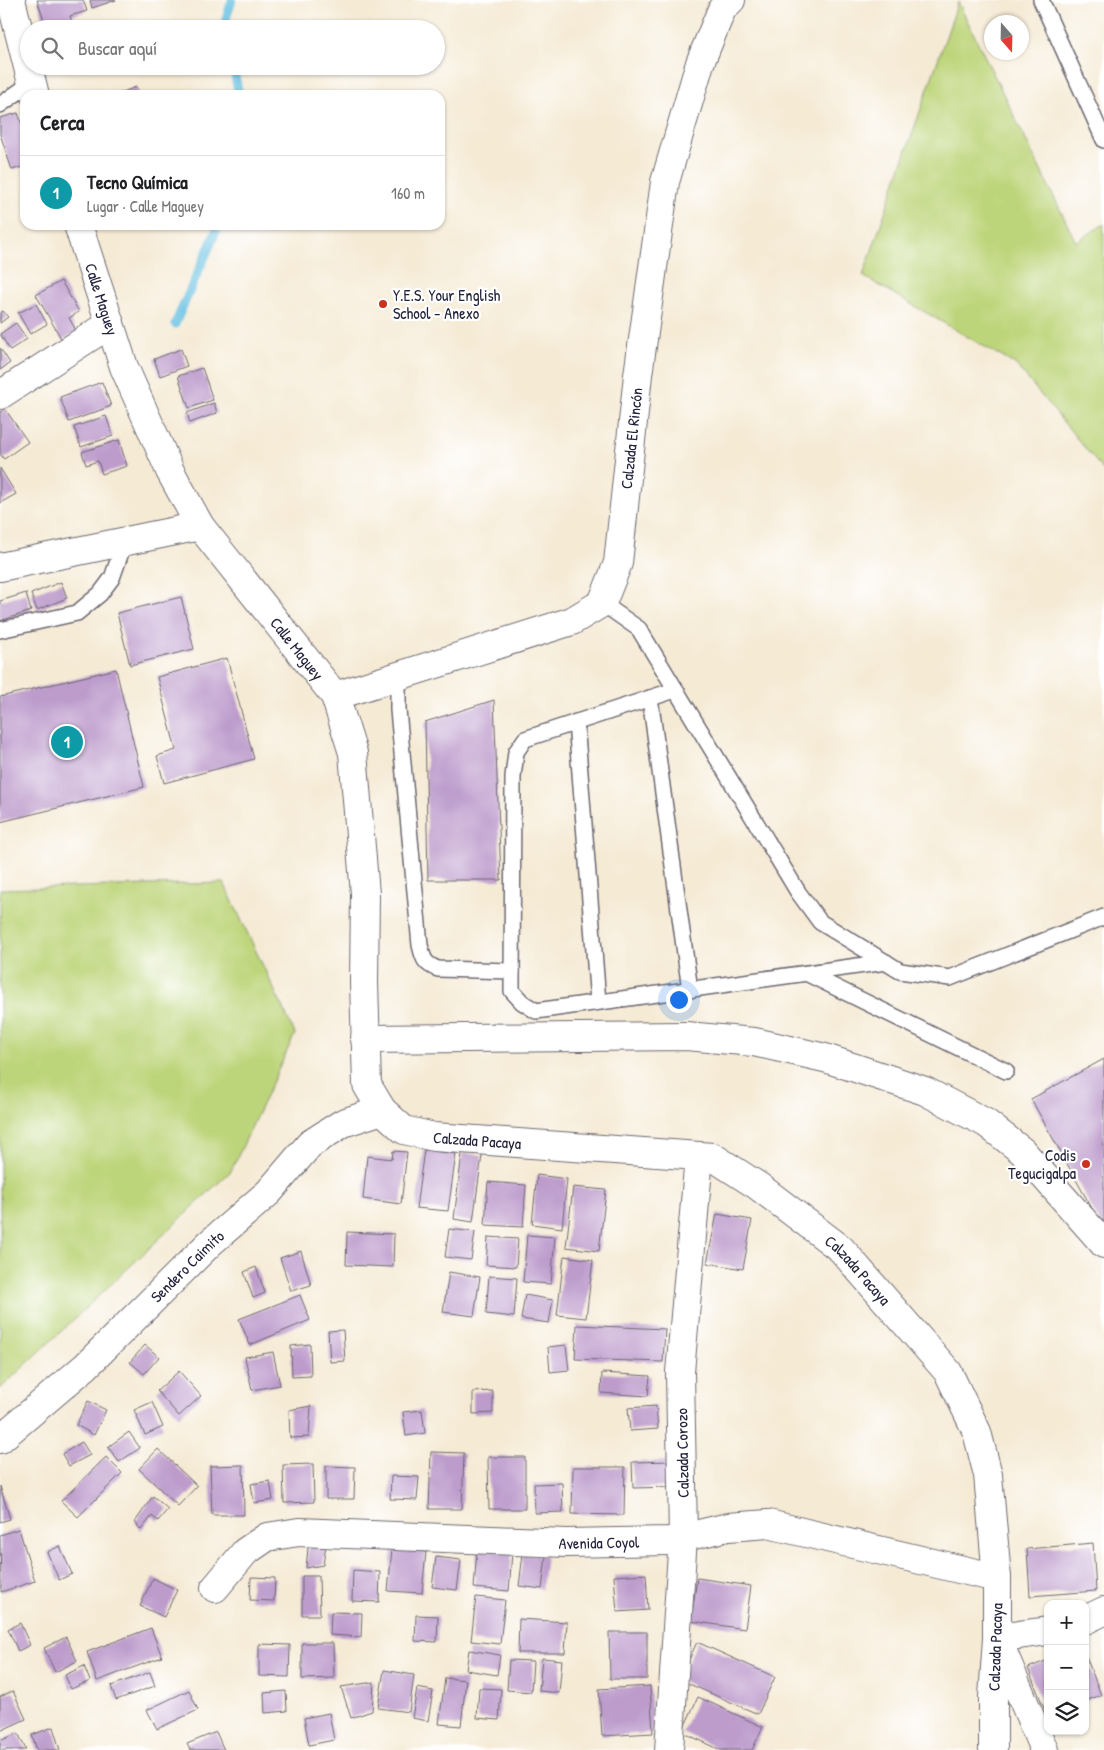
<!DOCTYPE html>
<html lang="es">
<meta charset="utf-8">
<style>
:root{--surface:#fff;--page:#f6f6f6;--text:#202124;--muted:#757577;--line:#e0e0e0;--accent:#c8321e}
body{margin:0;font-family:"Patrick Hand",sans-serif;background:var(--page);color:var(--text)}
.controls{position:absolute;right:15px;bottom:15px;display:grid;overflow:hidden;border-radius:10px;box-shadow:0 1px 4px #0004}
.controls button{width:45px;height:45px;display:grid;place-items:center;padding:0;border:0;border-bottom:1px solid var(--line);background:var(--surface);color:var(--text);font:25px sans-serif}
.compass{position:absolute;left:984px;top:15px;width:45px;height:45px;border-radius:50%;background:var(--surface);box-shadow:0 1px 4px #0004;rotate:160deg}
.you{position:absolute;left:678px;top:999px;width:18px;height:18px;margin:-12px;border:4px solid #fff;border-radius:50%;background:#1a73e8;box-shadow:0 0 0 8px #1a73e833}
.badge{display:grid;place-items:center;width:32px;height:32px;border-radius:50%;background:var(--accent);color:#fff;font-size:16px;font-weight:700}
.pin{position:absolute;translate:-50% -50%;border:2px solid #fff;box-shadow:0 1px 5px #0006}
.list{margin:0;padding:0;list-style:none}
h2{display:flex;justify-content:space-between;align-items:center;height:65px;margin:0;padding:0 20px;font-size:21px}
h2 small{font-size:16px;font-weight:400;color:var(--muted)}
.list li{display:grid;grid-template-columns:32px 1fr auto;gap:15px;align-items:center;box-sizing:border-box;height:75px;padding:0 20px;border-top:1px solid var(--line)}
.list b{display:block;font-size:19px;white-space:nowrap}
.list p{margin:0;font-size:16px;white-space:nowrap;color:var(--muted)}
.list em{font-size:16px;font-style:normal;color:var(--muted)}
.icon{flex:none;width:28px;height:28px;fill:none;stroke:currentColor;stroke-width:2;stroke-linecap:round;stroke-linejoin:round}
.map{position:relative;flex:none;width:1104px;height:1750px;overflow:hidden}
.search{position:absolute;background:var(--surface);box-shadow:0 1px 4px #0004;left:20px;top:20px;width:425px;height:55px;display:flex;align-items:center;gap:12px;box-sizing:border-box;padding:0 18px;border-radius:28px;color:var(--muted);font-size:19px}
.panel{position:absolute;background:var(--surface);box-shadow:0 1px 4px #0004;left:20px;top:90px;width:425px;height:140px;border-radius:15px}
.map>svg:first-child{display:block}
.green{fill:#bdd57a;stroke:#707c5a}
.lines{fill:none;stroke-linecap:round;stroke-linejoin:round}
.stream{stroke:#62bee0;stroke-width:9}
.building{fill:#bd9ccc}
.lane-casing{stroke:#6c6871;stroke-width:18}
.street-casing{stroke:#6c6871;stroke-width:30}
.lane{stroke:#fff;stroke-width:15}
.street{stroke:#fff;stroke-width:28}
.poi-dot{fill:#c8321e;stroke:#fff;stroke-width:2}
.labels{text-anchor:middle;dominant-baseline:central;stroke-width:4.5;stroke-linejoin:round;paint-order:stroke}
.poi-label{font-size:16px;fill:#22223b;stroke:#fff;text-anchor:start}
.street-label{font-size:16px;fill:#22223b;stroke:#fff}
</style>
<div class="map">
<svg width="1104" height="1750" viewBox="0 0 1104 1750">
<rect width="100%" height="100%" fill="#fff"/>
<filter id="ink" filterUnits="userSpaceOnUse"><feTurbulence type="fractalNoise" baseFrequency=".02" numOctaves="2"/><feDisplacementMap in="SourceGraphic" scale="10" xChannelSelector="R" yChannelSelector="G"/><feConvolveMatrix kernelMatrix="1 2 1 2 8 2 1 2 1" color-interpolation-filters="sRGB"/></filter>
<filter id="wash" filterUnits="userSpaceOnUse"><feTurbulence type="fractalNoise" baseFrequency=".0096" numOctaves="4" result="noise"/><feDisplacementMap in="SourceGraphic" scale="20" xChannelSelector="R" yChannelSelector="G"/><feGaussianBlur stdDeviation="1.12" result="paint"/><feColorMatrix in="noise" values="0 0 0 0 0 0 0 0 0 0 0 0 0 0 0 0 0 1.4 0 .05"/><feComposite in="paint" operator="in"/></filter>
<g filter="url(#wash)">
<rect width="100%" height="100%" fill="#f5ead4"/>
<g class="green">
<polygon points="958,2 1076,242 1104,224 1104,471 1016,365 863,276"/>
<polygon points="224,883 295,1034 231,1171 0,1389 0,889"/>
</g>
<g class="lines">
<g class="stream">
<polyline points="226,29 225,22 232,0"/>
<polyline points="233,66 239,95"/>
<polyline points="175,324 219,225"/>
</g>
</g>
<g id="blocks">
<g class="building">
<polygon points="37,0 83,0 87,11 70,16 74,29 47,29"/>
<polygon points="90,0 116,0 92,8"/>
<polygon points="136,87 139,95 115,95"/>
<polygon points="18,113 25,133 25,166 12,170 0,134 0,118"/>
<polygon points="61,281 79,312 69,318 77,332 62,340 36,295"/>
<polygon points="36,304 47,324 30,334 18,313"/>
<polygon points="3,311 8,317 0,323 0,313"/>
<polygon points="16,323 27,339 10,350 0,334"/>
<polygon points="0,348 10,363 0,370"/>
<polygon points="181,349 187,366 160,376 154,359"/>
<polygon points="202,368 213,400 189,408 178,376"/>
<polygon points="102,382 111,406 69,422 60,397"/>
<polygon points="214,403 217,413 190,423 187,413"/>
<polygon points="5,409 28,442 4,459 0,454 0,412"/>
<polygon points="106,416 113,436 81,447 74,427"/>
<polygon points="119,440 127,466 102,474 98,461 86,465 82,452"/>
<polygon points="0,468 16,494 0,503"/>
<polygon points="61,582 67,598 37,610 31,594"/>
<polygon points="26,593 31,611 0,621 0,601"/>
<polygon points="181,597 194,649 130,665 117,613"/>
<polygon points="227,658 254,759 164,783 157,756 176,750 157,677"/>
<polygon points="116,669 144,787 0,822 0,697"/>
<polygon points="494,700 501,880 428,880 425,722"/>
<polygon points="1104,1059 1104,1230 1031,1099"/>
<polygon points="424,1150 456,1154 448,1211 416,1208"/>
<polygon points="393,1151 407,1152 401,1204 363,1199 367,1156 392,1159"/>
<polygon points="462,1153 482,1155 473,1222 454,1219"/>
<polygon points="537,1175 567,1179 562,1228 532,1224"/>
<polygon points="488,1182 526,1185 523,1227 485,1225"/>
<polygon points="573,1187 606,1190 599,1251 566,1247"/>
<polygon points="717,1214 752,1220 743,1269 707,1263"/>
<polygon points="449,1229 475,1232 471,1260 445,1257"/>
<polygon points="347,1232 394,1234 393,1267 346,1265"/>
<polygon points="527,1235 555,1237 551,1284 523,1282"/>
<polygon points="488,1237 518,1239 516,1267 486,1265"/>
<polygon points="301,1251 311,1285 291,1291 280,1258"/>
<polygon points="564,1256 593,1260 586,1318 557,1315"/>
<polygon points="256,1267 265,1293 253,1298 244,1272"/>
<polygon points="449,1272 480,1277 474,1316 443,1312"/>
<polygon points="489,1276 517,1278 514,1317 486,1314"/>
<polygon points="300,1295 310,1320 250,1345 239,1319"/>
<polygon points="525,1295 553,1300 549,1323 521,1319"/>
<polygon points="577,1325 665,1329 663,1362 575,1359"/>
<polygon points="343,1330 345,1361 330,1362 328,1331"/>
<polygon points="310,1344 311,1376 292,1377 291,1346"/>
<polygon points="145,1345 159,1357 144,1374 130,1362"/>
<polygon points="566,1345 569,1370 550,1372 548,1347"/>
<polygon points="273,1352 280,1385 252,1390 245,1357"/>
<polygon points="179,1371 201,1396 179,1416 157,1391"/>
<polygon points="602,1373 650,1376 648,1396 601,1393"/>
<polygon points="493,1391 493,1413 473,1414 473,1392"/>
<polygon points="88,1401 106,1410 94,1435 76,1425"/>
<polygon points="152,1402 163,1427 145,1435 134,1410"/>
<polygon points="311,1406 309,1437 290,1438 289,1410"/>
<polygon points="656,1406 658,1429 630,1431 628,1408"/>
<polygon points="422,1410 425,1433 406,1436 403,1412"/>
<polygon points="129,1432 140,1448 119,1462 108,1447"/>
<polygon points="82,1442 90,1455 69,1466 62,1454"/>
<polygon points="158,1449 197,1486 178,1506 139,1469"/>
<polygon points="431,1452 464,1453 462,1509 429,1509"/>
<polygon points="106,1457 122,1473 78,1517 61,1501"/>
<polygon points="488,1457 525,1457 525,1509 489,1509"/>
<polygon points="672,1461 673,1487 633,1488 632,1462"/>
<polygon points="313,1464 314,1502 284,1503 283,1465"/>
<polygon points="243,1465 244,1515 212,1515 210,1466"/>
<polygon points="326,1466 355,1467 354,1499 326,1499"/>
<polygon points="573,1467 625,1467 624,1515 572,1514"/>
<polygon points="391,1476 419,1477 417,1500 390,1499"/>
<polygon points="270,1481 273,1500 254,1503 251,1484"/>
<polygon points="562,1483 563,1512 535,1513 534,1484"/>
<polygon points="0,1486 10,1519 0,1522"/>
<polygon points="153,1496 168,1509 158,1521 152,1516 141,1530 135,1522"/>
<polygon points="19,1529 35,1581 1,1592 0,1535"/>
<polygon points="309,1538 327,1538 323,1565 306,1568"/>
<polygon points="1093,1543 1096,1591 1030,1596 1027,1549"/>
<polygon points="60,1546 72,1574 59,1580 47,1552"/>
<polygon points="392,1549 426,1552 422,1593 388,1591"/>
<polygon points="477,1549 512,1552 509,1591 474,1588"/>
<polygon points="523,1554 546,1556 542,1589 519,1586"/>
<polygon points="436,1557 461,1560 457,1590 432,1587"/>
<polygon points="353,1570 380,1572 379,1602 352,1601"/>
<polygon points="646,1574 648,1610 617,1612 614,1576"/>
<polygon points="302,1576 319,1576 320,1615 302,1615"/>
<polygon points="251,1577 275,1578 274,1601 250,1600"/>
<polygon points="153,1578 177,1590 164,1617 140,1606"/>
<polygon points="697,1578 751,1586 745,1629 691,1621"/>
<polygon points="476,1597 505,1600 500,1644 471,1641"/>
<polygon points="331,1612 362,1613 361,1637 330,1635"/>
<polygon points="416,1615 438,1616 437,1642 415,1641"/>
<polygon points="519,1619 567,1622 565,1653 518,1653"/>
<polygon points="20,1623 30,1645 18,1651 8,1629"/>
<polygon points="151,1628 162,1657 97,1681 87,1652"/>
<polygon points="609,1632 647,1632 647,1679 610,1679"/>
<polygon points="66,1637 77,1661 55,1672 44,1648"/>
<polygon points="697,1642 775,1677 758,1714 680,1680"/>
<polygon points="302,1643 333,1643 334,1678 302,1679"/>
<polygon points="259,1644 290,1645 289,1677 259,1676"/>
<polygon points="469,1650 500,1655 497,1675 466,1670"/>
<polygon points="1085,1654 1101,1695 1085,1701"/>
<polygon points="542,1658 562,1660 559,1693 539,1691"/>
<polygon points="509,1660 533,1661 531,1692 507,1690"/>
<polygon points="1048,1660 1048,1718 1028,1668"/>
<polygon points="84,1666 90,1681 71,1689 65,1675"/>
<polygon points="384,1670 414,1675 409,1712 378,1708"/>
<polygon points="150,1672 155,1686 116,1700 111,1686"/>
<polygon points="445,1678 466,1680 461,1726 439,1724"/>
<polygon points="374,1682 372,1711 351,1718 341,1687"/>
<polygon points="650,1686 653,1733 602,1736 599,1689"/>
<polygon points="417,1688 433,1691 428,1721 412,1718"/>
<polygon points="479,1688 501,1689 499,1720 477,1718"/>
<polygon points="189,1690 198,1710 157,1729 147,1710"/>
<polygon points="13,1691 26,1719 0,1731 0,1697"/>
<polygon points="286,1691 287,1711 265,1713 264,1693"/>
<polygon points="698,1697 763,1727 752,1750 721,1750 682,1732"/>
<polygon points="329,1713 334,1740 309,1745 304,1718"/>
<polygon points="53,1727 60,1750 37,1750 32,1735"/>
<polygon points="216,1732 224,1750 190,1750 187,1744"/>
<polygon points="18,1733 26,1750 0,1750 0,1741"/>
</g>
</g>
</g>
<g filter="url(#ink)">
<use href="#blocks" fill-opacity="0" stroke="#6c6871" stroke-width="1"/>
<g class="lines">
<g class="lane-casing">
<g id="lane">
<polyline points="1041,0 1104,140"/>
<polyline points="0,105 31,83"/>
<polyline points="602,603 639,629 798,892 820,922 900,971 950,978 1104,917"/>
<polyline points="0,630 77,613 100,594 112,578 125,541"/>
<path d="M 398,676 L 398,710 L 420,945 C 423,958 424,964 438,969 L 512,971"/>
<polyline points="675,690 525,739 516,752 513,777 512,991 522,1002 536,1011 886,962"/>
<polyline points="650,698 690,990"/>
<polyline points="576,722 598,1002"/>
<polyline points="808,974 1006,1071"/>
</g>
</g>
<g class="street-casing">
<g id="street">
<polyline points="11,0 35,95"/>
<path id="s1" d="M 78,225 L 124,367 L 170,471 L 200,526 L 335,696 L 353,753 L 365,894 L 364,982 L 367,1085 L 382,1110 L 404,1130 L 434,1137 L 713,1157 L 758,1186 L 841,1249 L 948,1372 L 977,1432 L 988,1475 L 997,1578 L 997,1638 L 993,1697 L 993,1750"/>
<polyline points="0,395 110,324"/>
<polyline points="0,567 200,526"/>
<path id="s2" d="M 335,696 L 572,621 L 602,603 L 618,563 L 638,375 L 665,182 L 700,63 L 722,9 L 731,0"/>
<polyline points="365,1039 686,1036 754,1042 825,1058 925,1091 986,1123 1022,1151 1104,1244"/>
<path id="s3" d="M 0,1439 L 86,1366 L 210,1243 L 269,1192 L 310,1144 L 343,1123 L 382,1110"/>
<path id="s4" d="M 215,1588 L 245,1552 L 267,1537 L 299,1532 L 566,1543 L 669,1541 L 728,1527 L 768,1524 L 997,1578"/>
<polyline points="1085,1620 1104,1611"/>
<polyline points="669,1750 683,1537 680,1372 699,1157"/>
<polyline points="1044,1750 997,1638 1048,1631"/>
</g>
</g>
<use href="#lane" class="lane"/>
<use href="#street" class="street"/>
</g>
</g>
<g class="poi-dot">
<circle cx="383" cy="304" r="5"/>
<circle cx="1086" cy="1164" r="5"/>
</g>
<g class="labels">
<g class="poi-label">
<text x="393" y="295">Y.E.S. Your English<tspan x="393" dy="18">School - Anexo</tspan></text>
<text x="1076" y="1155" text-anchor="end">Codis<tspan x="1076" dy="18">Tegucigalpa</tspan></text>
</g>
<g class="street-label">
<text stroke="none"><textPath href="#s1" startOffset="78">Calle Maguey</textPath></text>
<text stroke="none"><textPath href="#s2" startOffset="452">Calzada El Rincón</textPath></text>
<text stroke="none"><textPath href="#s1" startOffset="482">Calle Maguey</textPath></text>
<text stroke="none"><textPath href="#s1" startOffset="1068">Calzada Pacaya</textPath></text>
<text stroke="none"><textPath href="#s3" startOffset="255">Sendero Caimito</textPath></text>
<text stroke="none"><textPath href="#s1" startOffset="1489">Calzada Pacaya</textPath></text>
<text transform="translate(682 1453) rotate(-91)">Calzada Corozo</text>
<text stroke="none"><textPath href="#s4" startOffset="406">Avenida Coyol</textPath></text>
<text transform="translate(995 1647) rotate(-88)">Calzada Pacaya</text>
</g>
</g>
</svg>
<div class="controls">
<button>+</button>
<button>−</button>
<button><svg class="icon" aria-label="layers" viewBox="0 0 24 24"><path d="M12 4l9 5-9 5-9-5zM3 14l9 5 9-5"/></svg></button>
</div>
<svg class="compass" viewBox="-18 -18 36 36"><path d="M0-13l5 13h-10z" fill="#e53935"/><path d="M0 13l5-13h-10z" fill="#757577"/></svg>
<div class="you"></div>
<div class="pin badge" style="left:67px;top:742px;background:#0f9aa8">1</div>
<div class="search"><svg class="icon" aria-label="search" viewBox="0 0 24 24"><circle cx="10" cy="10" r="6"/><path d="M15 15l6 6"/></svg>Buscar aquí</div>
<section class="panel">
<h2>Cerca<small></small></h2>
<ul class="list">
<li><span class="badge" style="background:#0f9aa8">1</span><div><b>Tecno Química</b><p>Lugar · Calle Maguey</p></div><em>160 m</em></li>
</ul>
</section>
</div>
